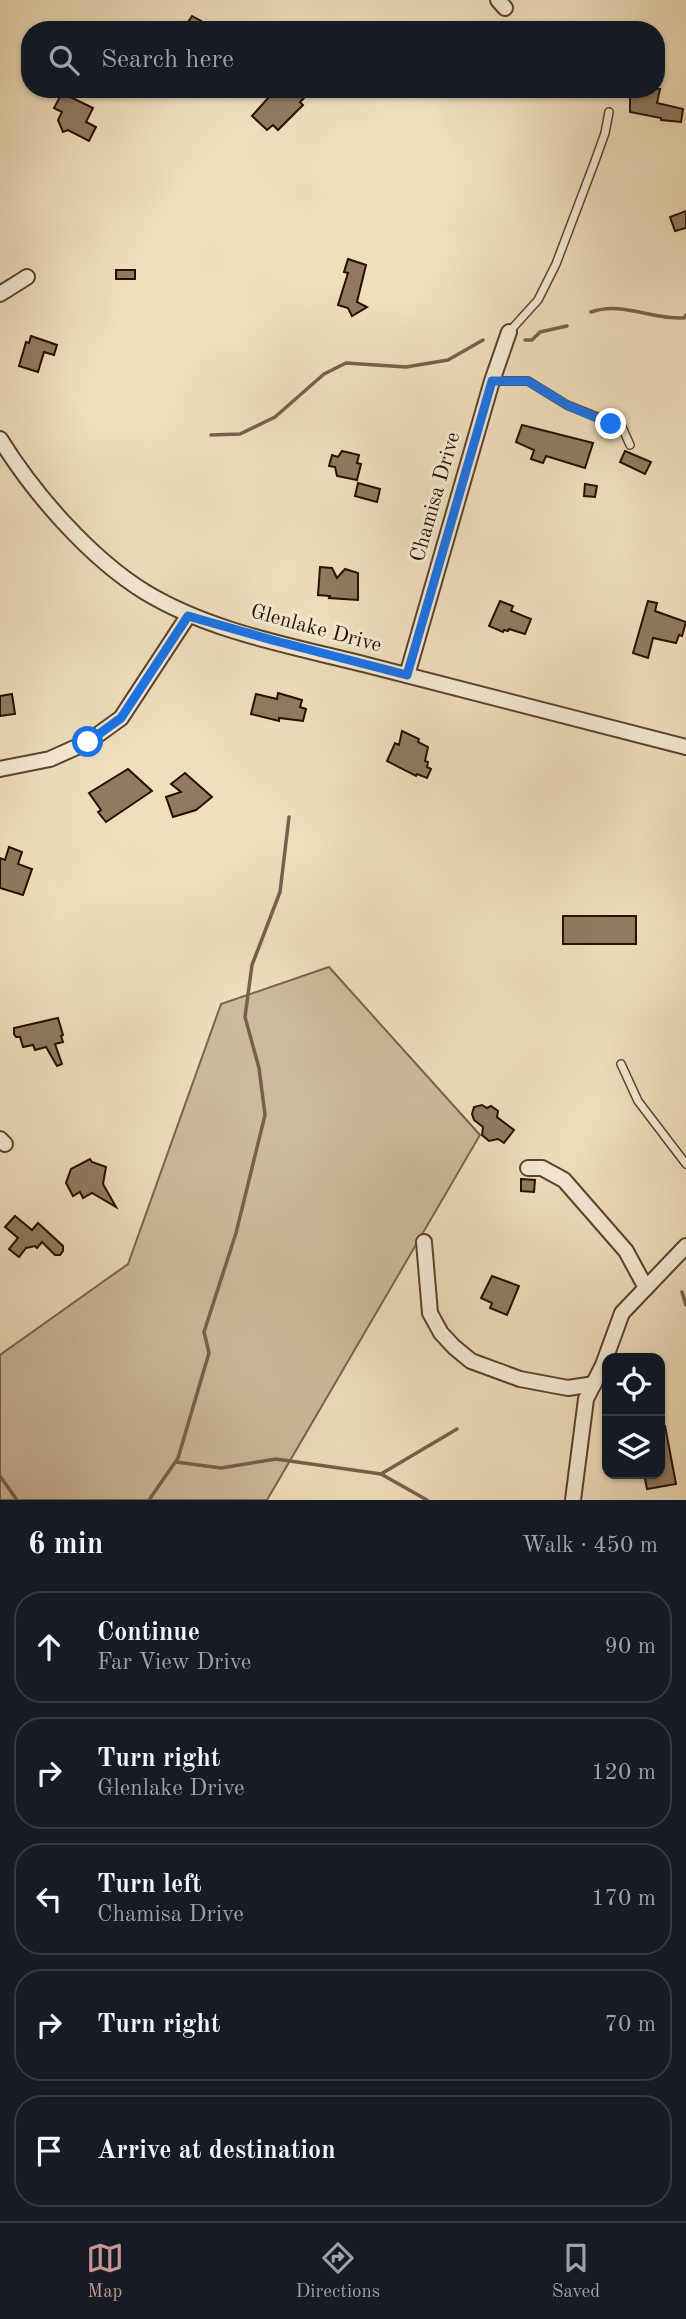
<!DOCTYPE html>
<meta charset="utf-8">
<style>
:root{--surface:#171b24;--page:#20242c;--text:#f1f3f6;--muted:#9ea1a6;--line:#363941;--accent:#c59692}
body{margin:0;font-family:"Old Standard TT",serif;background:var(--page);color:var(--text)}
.controls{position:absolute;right:21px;bottom:21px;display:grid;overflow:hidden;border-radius:14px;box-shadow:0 2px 5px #0004}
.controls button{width:63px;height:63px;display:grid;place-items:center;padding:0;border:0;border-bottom:2px solid var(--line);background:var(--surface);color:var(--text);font:35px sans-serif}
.stop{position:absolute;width:21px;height:21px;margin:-16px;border:5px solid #1a73e8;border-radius:50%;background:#fff}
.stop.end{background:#1a73e8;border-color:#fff;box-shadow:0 2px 7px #0008}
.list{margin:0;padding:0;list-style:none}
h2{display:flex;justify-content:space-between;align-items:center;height:91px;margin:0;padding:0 28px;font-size:30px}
h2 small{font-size:23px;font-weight:400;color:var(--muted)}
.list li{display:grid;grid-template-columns:46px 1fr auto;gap:21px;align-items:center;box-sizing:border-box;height:112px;margin:0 14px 14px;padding:0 14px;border:2px solid var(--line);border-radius:28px}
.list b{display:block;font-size:26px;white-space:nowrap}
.list p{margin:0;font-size:23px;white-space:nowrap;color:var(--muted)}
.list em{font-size:23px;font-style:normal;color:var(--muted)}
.icon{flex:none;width:38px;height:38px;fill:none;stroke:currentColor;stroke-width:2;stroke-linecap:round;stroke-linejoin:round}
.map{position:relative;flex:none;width:686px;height:1500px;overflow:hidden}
.search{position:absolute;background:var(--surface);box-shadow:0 2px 5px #0004;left:21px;right:21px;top:21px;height:77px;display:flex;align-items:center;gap:18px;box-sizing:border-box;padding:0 24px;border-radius:28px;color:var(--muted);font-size:26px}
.sheet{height:721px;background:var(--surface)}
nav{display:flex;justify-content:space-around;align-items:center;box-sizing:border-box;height:98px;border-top:2px solid var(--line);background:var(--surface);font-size:19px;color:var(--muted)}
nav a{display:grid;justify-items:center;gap:4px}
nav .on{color:var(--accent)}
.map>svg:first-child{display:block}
.green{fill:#cebb9d;stroke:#7a644e;stroke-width:2}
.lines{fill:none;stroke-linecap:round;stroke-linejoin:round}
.stream{stroke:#77614b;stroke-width:3.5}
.building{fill:#907b62;stroke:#270e00;stroke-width:2}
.service-casing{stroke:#59422f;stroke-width:10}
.minor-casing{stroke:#59422f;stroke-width:18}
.service{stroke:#f5ead4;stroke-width:7}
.minor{stroke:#f5ead4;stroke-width:14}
.route{stroke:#1a73e8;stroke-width:9}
.labels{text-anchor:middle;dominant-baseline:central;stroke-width:6;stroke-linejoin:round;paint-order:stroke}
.street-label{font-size:21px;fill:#270e00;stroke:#f5ead4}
</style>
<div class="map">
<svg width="686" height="1500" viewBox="0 0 686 1500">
<rect width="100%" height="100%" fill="#f0dfbd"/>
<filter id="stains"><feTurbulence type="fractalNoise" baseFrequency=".00286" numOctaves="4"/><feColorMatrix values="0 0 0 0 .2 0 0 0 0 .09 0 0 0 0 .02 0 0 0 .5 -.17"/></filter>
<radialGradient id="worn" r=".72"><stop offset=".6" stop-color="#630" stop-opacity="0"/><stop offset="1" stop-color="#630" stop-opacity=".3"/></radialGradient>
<polygon class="green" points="329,967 480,1135 267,1500 0,1500 0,1355 128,1264 221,1004"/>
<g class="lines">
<g class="stream">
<path d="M 591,312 C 622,301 652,320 684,318 L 686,315"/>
<polyline points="525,340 532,340 540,332 567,326"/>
<polyline points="211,435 240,434 275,417 324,374 346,363 406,367 448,360 483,340"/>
<polyline points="682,1292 686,1305"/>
<polyline points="176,1462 221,1468 276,1459 381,1474 427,1500"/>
<polyline points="381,1474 457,1429"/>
<polyline points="0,1476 17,1500"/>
<polyline points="149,1500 178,1458 209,1353 204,1332 236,1233 265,1115 259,1068 245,1017 252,965 280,892 289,817"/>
</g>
</g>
<g class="building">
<polygon points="192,16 201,21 196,30 183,30"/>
<polygon points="276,89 306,89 306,96 300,102 303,105 278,130 273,125 267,130 252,116"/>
<polygon points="630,89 660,89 657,103 683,109 681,122 661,120 661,118 630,112"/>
<polygon points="62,93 93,108 86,122 96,127 89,141 68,130 63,132 58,120 62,112 54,108"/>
<polygon points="686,211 686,228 675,231 670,217"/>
<polygon points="348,259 366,265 357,302 367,307 352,316 348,308 338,305 348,273 344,272"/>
<rect x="116" y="270" width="19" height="9"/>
<polygon points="31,336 57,345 54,355 44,352 38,372 19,366 26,342 29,343"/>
<polygon points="522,425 593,443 585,468 546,456 543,463 531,459 534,450 516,442"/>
<polygon points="342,451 359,455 357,463 361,464 357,480 337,476 335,467 329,466 332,455 338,457"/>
<polygon points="625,451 651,462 645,474 620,462"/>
<polygon points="358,483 380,489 377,502 355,496"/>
<polygon points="585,484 597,486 595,497 584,496"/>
<polygon points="320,567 332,568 337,578 345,569 358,573 358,600 329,598 330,596 318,595"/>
<polygon points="500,601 513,606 511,611 531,619 525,634 509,629 508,631 504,630 503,632 489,626"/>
<polygon points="648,601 657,603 655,611 686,622 682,636 679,635 676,643 653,638 648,658 633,653"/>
<polygon points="278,693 302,700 300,707 306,709 303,721 279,718 279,721 251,714 256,694 277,699"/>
<polygon points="12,694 15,714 0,716 0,696"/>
<polygon points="402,731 419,739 418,742 428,747 425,761 428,762 427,767 431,769 427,778 417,774 416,776 387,761 395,743 399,745"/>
<polygon points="128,769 152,791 106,822 98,812 101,810 89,793"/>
<polygon points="185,773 212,797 196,810 173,817 166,797 181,792 171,784"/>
<polygon points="9,847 22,852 18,864 32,869 23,895 0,888 0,858 5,860"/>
<rect x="563" y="916" width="73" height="28"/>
<polygon points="58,1018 63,1035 61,1036 63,1042 55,1044 62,1064 57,1066 46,1047 35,1050 33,1045 23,1047 20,1037 16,1037 14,1034 14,1028"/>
<polygon points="482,1105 487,1108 491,1106 498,1111 497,1117 514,1130 504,1143 498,1139 489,1141 482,1135 483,1127 474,1120 472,1114 474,1107"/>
<polygon points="90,1159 92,1162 106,1167 103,1184 116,1207 92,1193 83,1198 80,1192 73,1196 66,1183 71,1169"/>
<polygon points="521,1179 535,1180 534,1192 521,1191"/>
<polygon points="15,1216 32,1230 38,1223 63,1246 63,1251 60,1255 55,1255 42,1242 37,1248 35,1246 26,1248 19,1257 9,1249 18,1238 5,1227"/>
<polygon points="492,1276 519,1286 507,1315 490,1308 492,1303 481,1298"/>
<polygon points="660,1426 665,1426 676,1484 647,1489 644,1474 660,1474"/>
</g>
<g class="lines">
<g class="service-casing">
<g id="service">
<polyline points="509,332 538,300 556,264 595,161 605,133 609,112"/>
<polyline points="492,381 528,381 567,405 622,427 630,445"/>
<polyline points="621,1064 638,1101 686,1164"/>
</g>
</g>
<g class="minor-casing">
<g id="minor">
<polyline points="498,0 505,8"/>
<polyline points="0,294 27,277"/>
<path d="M 0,439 C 34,494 90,558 145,592 C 211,632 292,646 367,665 C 473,692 579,720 686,747"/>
<polyline points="407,675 492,381 509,332"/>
<polyline points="0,769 50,759 88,742 121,718 188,616"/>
<polyline points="0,1139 5,1144"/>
<polyline points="528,1168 542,1168 564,1180 626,1251 646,1288"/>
<polyline points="424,1242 430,1313 441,1333 454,1347 471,1361 520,1379 568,1388 594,1384"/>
<polyline points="573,1500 586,1399 603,1365 622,1313 686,1246"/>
</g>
</g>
<use href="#service" class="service"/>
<use href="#minor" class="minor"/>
</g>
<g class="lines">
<polyline class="route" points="88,742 121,718 188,616 272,640 407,675 492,381 528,381 567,405 611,424"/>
</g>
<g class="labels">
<g class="street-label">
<text transform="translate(436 497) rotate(-74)">Chamisa Drive</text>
<text transform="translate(316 629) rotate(15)">Glenlake Drive</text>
</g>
</g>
<rect width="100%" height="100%" filter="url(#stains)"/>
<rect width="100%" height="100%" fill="url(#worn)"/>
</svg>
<div class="controls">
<button><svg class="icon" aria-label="locate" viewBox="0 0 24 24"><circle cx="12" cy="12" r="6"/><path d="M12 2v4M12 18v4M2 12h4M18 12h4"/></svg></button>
<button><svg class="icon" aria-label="layers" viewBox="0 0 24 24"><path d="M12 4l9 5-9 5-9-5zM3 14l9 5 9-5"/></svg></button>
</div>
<div class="stop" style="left:88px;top:742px"></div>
<div class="stop end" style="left:611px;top:424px"></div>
<div class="search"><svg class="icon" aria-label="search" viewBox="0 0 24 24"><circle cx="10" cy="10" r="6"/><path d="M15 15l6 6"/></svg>Search here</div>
</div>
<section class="sheet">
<h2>6 min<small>Walk · 450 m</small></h2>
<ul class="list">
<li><svg class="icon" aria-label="ahead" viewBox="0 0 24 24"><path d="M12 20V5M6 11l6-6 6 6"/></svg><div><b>Continue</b><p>Far View Drive</p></div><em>90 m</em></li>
<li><svg class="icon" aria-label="right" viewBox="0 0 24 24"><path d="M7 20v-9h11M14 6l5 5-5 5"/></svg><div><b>Turn right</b><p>Glenlake Drive</p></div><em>120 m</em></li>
<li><svg class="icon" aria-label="left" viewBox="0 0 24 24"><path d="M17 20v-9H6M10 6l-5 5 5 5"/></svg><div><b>Turn left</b><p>Chamisa Drive</p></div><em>170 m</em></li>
<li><svg class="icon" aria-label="right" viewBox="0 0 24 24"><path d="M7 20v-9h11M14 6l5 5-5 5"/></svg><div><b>Turn right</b></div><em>70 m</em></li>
<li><svg class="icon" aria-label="arrive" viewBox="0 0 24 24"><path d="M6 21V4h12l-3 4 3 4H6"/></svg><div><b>Arrive at destination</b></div></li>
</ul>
</section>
<nav>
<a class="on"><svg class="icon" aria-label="map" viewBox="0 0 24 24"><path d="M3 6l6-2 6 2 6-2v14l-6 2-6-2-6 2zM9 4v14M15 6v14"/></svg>Map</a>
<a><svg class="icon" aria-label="directions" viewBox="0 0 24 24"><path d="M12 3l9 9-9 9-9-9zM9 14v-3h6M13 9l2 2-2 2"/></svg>Directions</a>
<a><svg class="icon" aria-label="saved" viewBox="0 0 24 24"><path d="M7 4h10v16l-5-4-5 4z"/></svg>Saved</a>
</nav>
